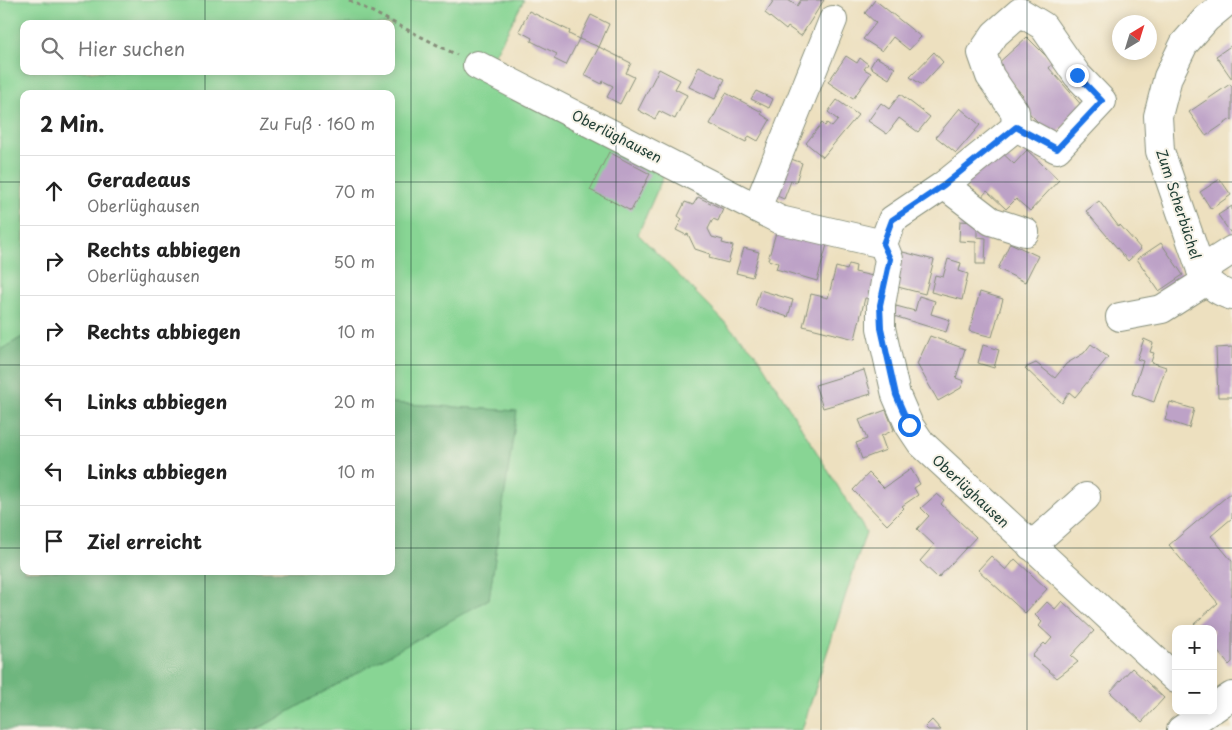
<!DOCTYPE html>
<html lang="de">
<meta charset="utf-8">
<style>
:root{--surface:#fff;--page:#f2f2f2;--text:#222;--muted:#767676;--line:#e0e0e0}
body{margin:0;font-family:"Playpen Sans",sans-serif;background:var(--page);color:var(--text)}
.controls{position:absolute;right:15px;bottom:15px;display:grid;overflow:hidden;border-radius:10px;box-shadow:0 2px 12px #0003}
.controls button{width:45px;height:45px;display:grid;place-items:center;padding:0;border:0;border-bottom:1px solid var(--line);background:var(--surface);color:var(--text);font:25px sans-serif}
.compass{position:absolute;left:1112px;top:15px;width:45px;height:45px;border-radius:50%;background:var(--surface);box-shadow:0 2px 12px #0003;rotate:38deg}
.stop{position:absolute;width:15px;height:15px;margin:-11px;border:4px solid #1a73e8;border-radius:50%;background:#fff}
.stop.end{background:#1a73e8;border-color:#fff;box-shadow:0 1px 5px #0008}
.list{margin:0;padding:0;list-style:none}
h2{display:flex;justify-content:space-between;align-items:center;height:65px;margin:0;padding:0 20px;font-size:21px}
h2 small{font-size:16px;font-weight:400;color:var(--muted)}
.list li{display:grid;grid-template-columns:32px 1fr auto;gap:15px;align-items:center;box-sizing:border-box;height:70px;padding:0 20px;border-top:1px solid var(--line)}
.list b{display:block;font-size:19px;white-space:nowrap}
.list p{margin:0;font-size:16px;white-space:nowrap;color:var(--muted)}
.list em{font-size:16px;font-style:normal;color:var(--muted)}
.icon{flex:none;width:28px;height:28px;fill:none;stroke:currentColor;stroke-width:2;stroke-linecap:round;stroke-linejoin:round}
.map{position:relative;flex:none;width:1232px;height:730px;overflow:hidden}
.search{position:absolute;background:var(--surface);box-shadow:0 2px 12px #0003;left:20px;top:20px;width:375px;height:55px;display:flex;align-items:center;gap:12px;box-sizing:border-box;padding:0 18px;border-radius:10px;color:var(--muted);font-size:19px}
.panel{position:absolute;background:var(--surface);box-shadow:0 2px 12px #0003;left:20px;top:90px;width:375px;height:485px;border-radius:10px}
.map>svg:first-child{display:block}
.green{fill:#88d594;stroke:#548964;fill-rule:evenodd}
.forest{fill:#6eb67e;stroke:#467a59}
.building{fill:#bda2c7}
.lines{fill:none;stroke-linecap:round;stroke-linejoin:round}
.minor-casing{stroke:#868e7a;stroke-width:30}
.path{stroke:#868e7a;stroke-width:3;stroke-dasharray:4 4;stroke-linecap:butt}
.minor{stroke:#fff;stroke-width:28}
.route{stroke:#1a73e8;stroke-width:6}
.grid{fill:none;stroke:#1f3d34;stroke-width:1;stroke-opacity:0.55}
.labels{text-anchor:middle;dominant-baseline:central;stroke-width:4;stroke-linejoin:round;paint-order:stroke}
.street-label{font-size:14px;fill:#1f3d34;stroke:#f7f3e8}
</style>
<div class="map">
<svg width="1232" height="730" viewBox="0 0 1232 730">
<rect width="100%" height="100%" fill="#f7f3e8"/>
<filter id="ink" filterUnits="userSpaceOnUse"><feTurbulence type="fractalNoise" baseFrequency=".02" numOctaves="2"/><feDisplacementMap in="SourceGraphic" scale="10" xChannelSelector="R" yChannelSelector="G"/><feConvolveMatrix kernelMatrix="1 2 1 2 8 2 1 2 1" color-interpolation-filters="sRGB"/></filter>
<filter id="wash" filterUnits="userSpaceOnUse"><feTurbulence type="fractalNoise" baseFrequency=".0096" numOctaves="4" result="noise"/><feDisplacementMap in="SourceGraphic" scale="20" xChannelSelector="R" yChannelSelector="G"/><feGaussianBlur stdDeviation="1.12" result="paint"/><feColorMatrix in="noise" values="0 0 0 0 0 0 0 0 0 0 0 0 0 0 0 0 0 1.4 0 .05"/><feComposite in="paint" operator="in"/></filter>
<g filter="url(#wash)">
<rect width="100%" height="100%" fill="#ede0bf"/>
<path class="green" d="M 0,0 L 524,0 L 481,80 L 666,170 L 638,234 L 756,354 L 866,532 L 802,730 L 256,730 L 489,598 L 516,411 L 391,403 L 391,94 L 24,94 L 24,336 L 0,350 ZM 24,24 L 391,24 L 391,71 L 24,71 Z"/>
<polygon class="forest" points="24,336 24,571 391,571 391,403 517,411 489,599 256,730 0,730 0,350"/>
<g id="blocks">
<g class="building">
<polygon points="774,0 788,0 797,6 801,0 824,0 801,36 788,27 786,30 765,13"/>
<polygon points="875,0 921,37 909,50 893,37 882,51 863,39 876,23 865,13"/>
<polygon points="529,11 570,31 569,34 579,39 566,65 554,59 557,54 531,41 532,38 519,31"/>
<polygon points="591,15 609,24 599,47 579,39"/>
<polygon points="1027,37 1053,63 1049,68 1084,108 1052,137 1017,100 1023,95 995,66"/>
<polygon points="1232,45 1232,79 1216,56"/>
<polygon points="599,47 631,63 626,73 634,77 620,104 607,97 613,86 603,81 602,84 584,75"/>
<polygon points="934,52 943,62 922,85 910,77"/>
<polygon points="846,56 857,63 860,58 868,64 864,69 871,73 853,99 828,82"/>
<polygon points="876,57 895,68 889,79 870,67"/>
<polygon points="699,66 725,79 715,99 689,87"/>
<polygon points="659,69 680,80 675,89 687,95 675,119 659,111 655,119 638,110"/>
<polygon points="1230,84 1232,87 1232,121 1231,119 1206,136 1189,112"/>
<polygon points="756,91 773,99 769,108 751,99"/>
<polygon points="726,93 762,112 761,114 770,120 758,141 749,136 746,142 710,124"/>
<polygon points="900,94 930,117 918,132 899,118 887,134 868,121 881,103 889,109"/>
<polygon points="837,100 858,115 823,157 806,143 822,123 825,126 827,123 832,127 838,120 828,112"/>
<polygon points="960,108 980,125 956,153 936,137"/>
<polygon points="997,148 1014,164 1027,150 1059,180 1030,211 1016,199 1006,209 987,191 980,199 961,181"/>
<polygon points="609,152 650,174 631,211 590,190"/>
<polygon points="783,156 802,163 796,182 791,181 784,199 772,194"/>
<polygon points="1220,179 1231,195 1211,209 1200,192"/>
<polygon points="698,197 723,209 718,221 713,219 708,229 712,237 723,240 722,243 733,246 728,263 709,258 710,254 695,249 688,234 686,235 676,230 682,219 678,216 685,202 693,205"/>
<polygon points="1099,201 1119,227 1120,225 1141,249 1128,261 1086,211"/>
<polygon points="1232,206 1232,235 1218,215"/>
<polygon points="960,221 977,222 977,237 986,238 985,264 976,264 976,242 959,241"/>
<polygon points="777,229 828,241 817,281 776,269 778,263 768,260"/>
<polygon points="1010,243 1038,256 1025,282 998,269"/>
<polygon points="1161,243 1183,275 1159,291 1137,259"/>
<polygon points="744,248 759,252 752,277 736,273"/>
<polygon points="903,252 934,260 925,294 894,286"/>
<polygon points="948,259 961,263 959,271 968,274 962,300 931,292 935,275 943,277"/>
<polygon points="849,264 856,266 855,272 877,277 872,299 865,298 855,339 803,326 811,294 828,298 836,267 847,270"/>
<polygon points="760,290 793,300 788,317 755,306"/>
<polygon points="980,292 1003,299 992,337 969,331"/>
<polygon points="919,296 935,301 931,314 950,320 946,332 894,316 896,306 915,311"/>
<polygon points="930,336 965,349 956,378 964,381 961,388 938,401 917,364"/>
<polygon points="1144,339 1153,343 1150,352 1154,353 1151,362 1166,367 1154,402 1132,394 1143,361 1137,359"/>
<polygon points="1091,344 1108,357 1075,397 1069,392 1062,403 1025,368 1036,363 1055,378 1066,364 1084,353"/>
<polygon points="983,345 999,350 994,368 978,363"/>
<polygon points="1232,347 1232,397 1218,397 1216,348"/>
<polygon points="864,370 871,394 823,408 815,385"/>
<polygon points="1170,402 1194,409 1189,428 1165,420"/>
<polygon points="886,410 894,430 881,436 886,450 862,459 856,443 867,439 859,420"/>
<polygon points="911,469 920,484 914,488 918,495 902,506 904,508 887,525 853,490 869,473 884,488"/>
<polygon points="1232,492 1232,518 1211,536 1232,561 1232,662 1229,665 1213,646 1213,629 1199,629 1194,624 1218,603 1169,545"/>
<polygon points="937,494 944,500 941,504 976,537 938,578 920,561 934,545 917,529 929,516 921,508"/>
<polygon points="991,556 1006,570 1015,559 1047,589 1025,613 978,570"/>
<polygon points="1062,601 1094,631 1071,656 1078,662 1057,678 1032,656 1044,643 1046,645 1052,638 1039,626 1042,622 1035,615 1047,602 1055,609"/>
<polygon points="1132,668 1164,698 1142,722 1110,692"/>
<polygon points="932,720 941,730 928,730 925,727"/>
</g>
</g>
</g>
<g filter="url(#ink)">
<use href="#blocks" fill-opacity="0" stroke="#868e7a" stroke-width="1"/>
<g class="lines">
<g class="minor-casing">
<g id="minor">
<path d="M 1229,0 L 1206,19 L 1184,44 L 1168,77 L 1158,116 L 1160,151 L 1201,270 C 1208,285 1217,291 1232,296"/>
<polygon points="1020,12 1043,26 1077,75 1102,101 1057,149 1016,127 1015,112 990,76 982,53 995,34"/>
<polyline points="477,65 780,220 883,244 889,259 881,305 881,328 896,395 909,425 921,443 1176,679"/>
<polyline points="944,185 991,221 1025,232"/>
<polyline points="757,208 833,20"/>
<polyline points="883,244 892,220 944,185 1016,127"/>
<polyline points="1201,270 1232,250"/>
<polyline points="1120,317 1162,309 1206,281"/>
<polyline points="1031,546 1086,497"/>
<polyline points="1213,709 1232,696"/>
<polyline points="1181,730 1209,711"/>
</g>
</g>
<polyline class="path" points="349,0 457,55"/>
<use href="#minor" class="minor"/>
</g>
</g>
<g class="lines" filter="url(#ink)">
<polyline class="route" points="909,425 896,395 881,328 880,305 890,259 883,244 892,220 944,185 1016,127 1057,149 1102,101 1077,75"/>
</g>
<path class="grid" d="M 205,0 L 205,24M 411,0 L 411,730M 616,0 L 616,730M 821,0 L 821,730M 1027,0 L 1027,730M 205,71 L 205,94M 0,182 L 24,182M 391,182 L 1232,182M 0,365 L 24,365M 391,365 L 1232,365M 0,548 L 24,548M 391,548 L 1232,548M 205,571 L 205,730"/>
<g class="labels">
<g class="street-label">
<text transform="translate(617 136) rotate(27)">Oberlüghausen</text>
<text transform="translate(1179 204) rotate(72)">Zum Scherbüchel</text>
<text transform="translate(971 491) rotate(43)">Oberlüghausen</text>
</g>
</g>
</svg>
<div class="controls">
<button>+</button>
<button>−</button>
</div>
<svg class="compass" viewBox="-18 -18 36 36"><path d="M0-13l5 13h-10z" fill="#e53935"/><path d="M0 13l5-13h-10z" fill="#767676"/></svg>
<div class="stop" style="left:909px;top:425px"></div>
<div class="stop end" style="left:1077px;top:75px"></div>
<div class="search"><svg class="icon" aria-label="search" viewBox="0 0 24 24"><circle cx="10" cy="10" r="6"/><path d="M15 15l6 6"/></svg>Hier suchen</div>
<section class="panel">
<h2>2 Min.<small>Zu Fuß · 160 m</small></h2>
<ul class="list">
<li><svg class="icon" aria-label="ahead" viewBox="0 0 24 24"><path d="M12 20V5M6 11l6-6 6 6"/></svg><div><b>Geradeaus</b><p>Oberlüghausen</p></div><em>70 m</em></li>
<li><svg class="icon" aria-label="right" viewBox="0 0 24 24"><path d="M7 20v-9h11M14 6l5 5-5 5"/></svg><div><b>Rechts abbiegen</b><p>Oberlüghausen</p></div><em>50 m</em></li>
<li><svg class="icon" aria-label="right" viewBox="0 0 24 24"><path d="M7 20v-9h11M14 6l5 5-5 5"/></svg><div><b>Rechts abbiegen</b></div><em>10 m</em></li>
<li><svg class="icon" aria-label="left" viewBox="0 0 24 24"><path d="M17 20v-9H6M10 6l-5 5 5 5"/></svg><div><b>Links abbiegen</b></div><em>20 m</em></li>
<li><svg class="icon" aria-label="left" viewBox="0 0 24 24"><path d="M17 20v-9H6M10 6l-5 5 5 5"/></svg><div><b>Links abbiegen</b></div><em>10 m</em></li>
<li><svg class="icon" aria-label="arrive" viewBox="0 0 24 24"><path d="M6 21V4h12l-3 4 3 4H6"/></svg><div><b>Ziel erreicht</b></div></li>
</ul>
</section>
</div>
